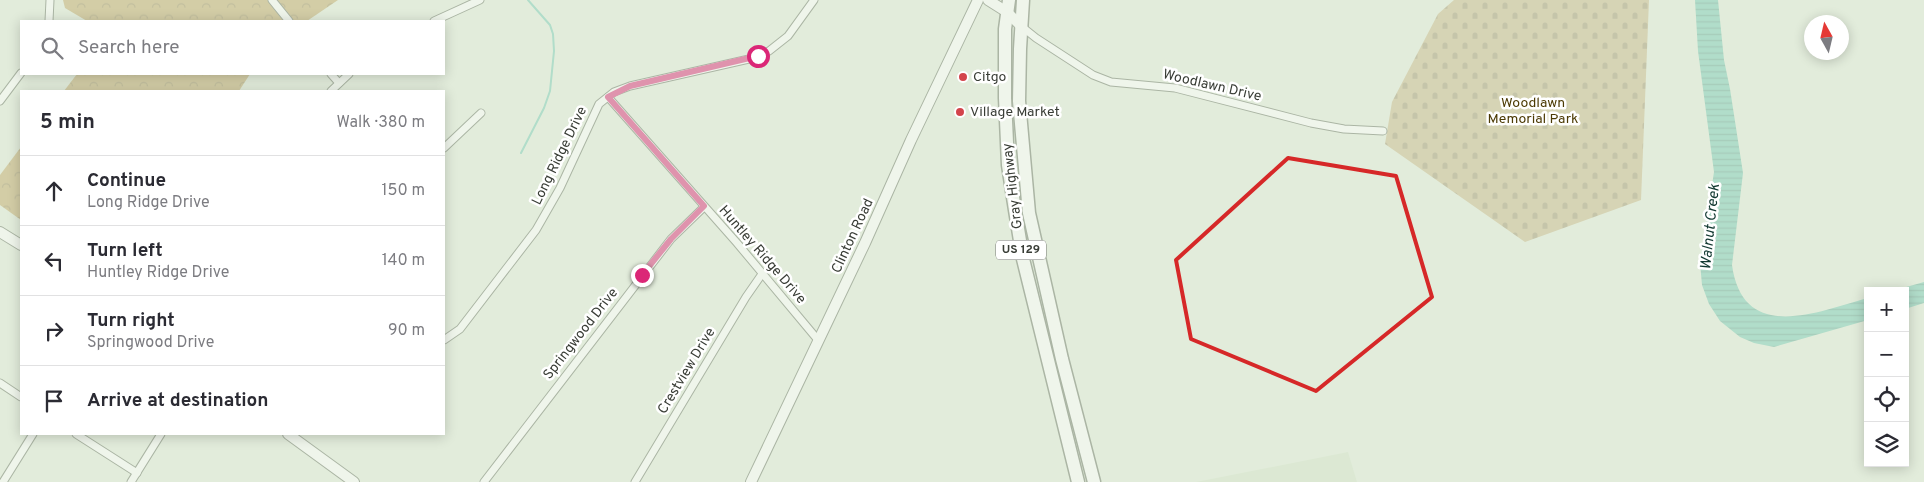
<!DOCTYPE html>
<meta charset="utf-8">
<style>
:root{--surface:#fff;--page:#f2f2f3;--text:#2b2b33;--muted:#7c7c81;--line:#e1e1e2}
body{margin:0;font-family:Overpass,sans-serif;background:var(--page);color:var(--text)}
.controls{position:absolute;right:15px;bottom:15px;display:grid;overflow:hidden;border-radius:0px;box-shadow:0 2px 12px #0003}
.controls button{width:45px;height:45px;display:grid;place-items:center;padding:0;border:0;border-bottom:1px solid var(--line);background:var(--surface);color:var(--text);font:25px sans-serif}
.compass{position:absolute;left:1804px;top:15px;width:45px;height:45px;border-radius:50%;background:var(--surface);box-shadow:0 2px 12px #0003;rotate:352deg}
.stop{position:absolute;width:15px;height:15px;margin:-11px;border:4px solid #db2777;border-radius:50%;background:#fff}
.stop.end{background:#db2777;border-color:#fff;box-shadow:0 1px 5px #0008}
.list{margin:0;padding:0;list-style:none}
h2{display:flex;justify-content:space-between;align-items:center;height:65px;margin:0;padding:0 20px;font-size:21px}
h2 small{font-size:16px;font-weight:400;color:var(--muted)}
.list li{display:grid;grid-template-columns:32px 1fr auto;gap:15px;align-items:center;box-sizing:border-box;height:70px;padding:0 20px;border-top:1px solid var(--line)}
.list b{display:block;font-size:19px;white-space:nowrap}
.list p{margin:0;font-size:16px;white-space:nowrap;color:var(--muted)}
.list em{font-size:16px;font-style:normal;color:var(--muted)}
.icon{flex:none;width:28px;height:28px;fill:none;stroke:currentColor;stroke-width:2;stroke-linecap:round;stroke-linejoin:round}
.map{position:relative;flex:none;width:1924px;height:482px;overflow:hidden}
.search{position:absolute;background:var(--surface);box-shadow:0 2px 12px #0003;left:20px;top:20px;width:425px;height:55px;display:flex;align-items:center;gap:12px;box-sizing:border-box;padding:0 18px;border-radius:0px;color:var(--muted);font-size:19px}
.panel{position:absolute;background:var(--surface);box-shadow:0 2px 12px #0003;left:20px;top:90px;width:425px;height:345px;border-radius:0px}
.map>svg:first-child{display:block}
.built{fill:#d5e3cb}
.forest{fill:url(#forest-crowns)}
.cemetery{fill:url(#cemetery-stones)}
.water{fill:url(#water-rules)}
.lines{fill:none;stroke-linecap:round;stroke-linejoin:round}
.stream{stroke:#75c9b5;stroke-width:2}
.street-casing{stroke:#697263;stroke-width:9}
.secondary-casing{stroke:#697263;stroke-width:12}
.highway-casing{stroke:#697263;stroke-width:15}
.street{stroke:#fff;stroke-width:7}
.secondary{stroke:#fff;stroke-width:10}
.highway{stroke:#fff;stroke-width:12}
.route{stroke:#db2777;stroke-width:6}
.marked{fill:none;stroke:#d62828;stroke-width:4;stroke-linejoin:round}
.poi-dot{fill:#d3444b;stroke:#fff;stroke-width:2}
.labels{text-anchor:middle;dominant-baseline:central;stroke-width:5;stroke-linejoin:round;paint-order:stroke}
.shield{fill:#fff;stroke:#747772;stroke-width:1}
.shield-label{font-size:12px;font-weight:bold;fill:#393d36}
.poi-label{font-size:14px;fill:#393d36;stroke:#fff;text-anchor:start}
.street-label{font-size:14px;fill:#393d36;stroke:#fff}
.park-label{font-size:14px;fill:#4c3a04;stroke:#fff}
.water-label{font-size:15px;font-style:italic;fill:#123931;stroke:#fff}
</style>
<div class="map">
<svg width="1924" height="482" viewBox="0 0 1924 482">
<defs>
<pattern id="forest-crowns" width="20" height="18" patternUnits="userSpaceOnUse" patternTransform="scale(1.25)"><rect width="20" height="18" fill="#c0a667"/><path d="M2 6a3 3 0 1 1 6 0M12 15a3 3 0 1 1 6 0" fill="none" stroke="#9d8856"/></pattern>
<pattern id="cemetery-stones" width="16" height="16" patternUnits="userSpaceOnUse" patternTransform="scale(1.25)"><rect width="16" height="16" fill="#c8b587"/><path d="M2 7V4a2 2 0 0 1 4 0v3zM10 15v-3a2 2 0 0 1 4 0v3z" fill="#a3946f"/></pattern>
<pattern id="water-rules" width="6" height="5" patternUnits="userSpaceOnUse" patternTransform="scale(1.25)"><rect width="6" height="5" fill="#75c9b5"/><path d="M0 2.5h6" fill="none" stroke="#61a494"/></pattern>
</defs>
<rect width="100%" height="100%" fill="#e2ecdb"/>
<polygon class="built" points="1348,452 1357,482 1196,482"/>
<g class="forest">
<polygon points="63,0 338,0 307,21 87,21 65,8"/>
<polygon points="77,74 250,74 239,91 64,91"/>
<polygon points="21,147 21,220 0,205 0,175"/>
</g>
<polygon class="cemetery" points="1454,0 1649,0 1641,200 1525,242 1385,144 1392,102 1438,14"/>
<g class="water">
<path d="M 1695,0 L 1718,0 L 1724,60 L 1730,89 L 1743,173 L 1732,265 C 1743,344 1817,312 1868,298 L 1868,320 L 1774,347 L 1754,343 L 1740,337 L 1720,321 L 1709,304 L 1702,285 L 1700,263 L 1714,172 L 1698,51 Z"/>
<polygon points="1924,282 1924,303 1905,309 1905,291 1892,291"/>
</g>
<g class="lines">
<polyline class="stream" points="521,153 544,108 550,91 554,51 553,34 550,25 528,0"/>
<g class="street-casing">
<g id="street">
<polyline points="272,0 289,21"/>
<polyline points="49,21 50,0"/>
<polyline points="434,21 480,0"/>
<polyline points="1021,26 1036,38 1093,75 1111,82 1175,88 1311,123 1344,129 1383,131"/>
<polyline points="331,74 339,83"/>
<polyline points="331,91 349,74"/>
<polyline points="608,97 737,243 818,340"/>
<polyline points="0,101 21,73"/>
<polyline points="444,148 481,113"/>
<polyline points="444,340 460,329 536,230 560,188 599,104 614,92 630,86 749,59 769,51 788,36 814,0"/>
<polyline points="0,383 21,397"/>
<polyline points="76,434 137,473"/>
<polyline points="3,482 33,434"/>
<polyline points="131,482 161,434"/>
<polyline points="484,482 671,239 704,207"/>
<polyline points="635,482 746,297 762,274"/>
</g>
</g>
<g class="secondary-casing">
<g id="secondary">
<polyline points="988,0 1007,12 1021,26"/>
<polyline points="0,232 21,245"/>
<polyline points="288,434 354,482"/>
<polyline points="751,482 865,243 911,140 978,0"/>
</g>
</g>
<g class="highway-casing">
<g id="highway">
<polyline points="1009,0 1005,29 1005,98 1008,165 1015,210 1023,259 1078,482"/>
<polyline points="1023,0 1020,49 1019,101 1029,213 1062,359 1094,482"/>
</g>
</g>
<use href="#street" class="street"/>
<use href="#secondary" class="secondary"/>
<use href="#highway" class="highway"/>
</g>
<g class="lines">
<polyline class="route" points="642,275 671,239 704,206 608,97 630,86 758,56"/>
</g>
<path d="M0 0H1924V482H0ZM 1288,158 L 1396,176 L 1432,297 L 1316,391 L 1191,339 L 1176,260 Z" fill="#e2ecdb" fill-opacity=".55" fill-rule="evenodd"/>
<path class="marked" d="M 1288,158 L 1396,176 L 1432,297 L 1316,391 L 1191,339 L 1176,260 Z"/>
<g class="poi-dot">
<circle cx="963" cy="77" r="5"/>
<circle cx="960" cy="112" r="5"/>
</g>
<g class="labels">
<rect class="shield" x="996" y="240.5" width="50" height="19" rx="4"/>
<g class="shield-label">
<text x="1021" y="250">US 129</text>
</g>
<g class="poi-label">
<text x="973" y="77">Citgo</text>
<text x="970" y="112">Village Market</text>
</g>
<g class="street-label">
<text transform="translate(1212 86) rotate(13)">Woodlawn Drive</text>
<text transform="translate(560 156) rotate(-64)">Long Ridge Drive</text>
<text transform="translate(1013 186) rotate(-97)">Gray Highway</text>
<text transform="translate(853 236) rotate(-65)">Clinton Road</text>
<text transform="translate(762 255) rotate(49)">Huntley Ridge Drive</text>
<text transform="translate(581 334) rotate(-52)">Springwood Drive</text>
<text transform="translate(687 371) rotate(-59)">Crestview Drive</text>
</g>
<g class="park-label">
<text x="1533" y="103">Woodlawn<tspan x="1533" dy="16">Memorial Park</tspan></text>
</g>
<g class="water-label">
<text transform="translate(1711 227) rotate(-84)">Walnut Creek</text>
</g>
</g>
</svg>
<div class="controls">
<button>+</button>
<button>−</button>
<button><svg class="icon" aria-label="locate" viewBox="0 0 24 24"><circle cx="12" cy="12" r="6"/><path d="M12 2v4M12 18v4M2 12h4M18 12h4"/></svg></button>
<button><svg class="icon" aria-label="layers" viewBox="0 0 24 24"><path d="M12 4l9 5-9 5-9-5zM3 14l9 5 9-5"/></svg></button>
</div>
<svg class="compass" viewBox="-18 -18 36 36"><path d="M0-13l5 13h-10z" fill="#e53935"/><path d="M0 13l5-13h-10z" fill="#7c7c81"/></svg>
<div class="stop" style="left:758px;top:56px"></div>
<div class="stop end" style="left:642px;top:275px"></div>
<div class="search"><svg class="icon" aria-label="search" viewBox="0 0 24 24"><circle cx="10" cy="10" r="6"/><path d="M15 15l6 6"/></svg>Search here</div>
<section class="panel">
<h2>5 min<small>Walk · 380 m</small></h2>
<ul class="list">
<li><svg class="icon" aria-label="ahead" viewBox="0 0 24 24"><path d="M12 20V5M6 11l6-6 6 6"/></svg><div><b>Continue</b><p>Long Ridge Drive</p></div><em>150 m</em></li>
<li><svg class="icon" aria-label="left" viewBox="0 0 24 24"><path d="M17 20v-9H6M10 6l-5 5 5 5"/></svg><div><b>Turn left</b><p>Huntley Ridge Drive</p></div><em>140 m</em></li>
<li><svg class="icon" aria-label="right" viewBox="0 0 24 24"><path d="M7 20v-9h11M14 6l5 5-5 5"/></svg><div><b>Turn right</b><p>Springwood Drive</p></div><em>90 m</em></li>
<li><svg class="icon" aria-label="arrive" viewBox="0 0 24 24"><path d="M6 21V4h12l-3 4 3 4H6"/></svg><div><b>Arrive at destination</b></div></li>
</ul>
</section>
</div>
